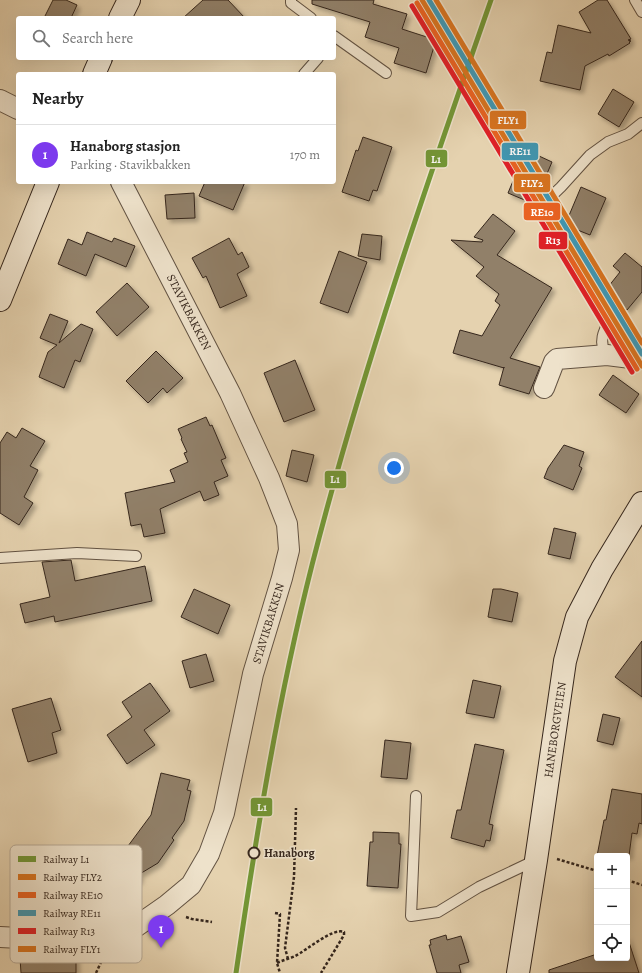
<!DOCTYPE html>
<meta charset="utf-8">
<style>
:root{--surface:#fff;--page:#f6f6f6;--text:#222;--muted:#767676;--line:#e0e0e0;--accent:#7c3aed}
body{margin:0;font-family:Alegreya,serif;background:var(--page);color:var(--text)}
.controls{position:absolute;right:12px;bottom:12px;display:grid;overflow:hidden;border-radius:4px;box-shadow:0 4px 16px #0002}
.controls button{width:36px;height:36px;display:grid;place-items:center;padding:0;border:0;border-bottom:1px solid var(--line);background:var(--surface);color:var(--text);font:20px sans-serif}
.you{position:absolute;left:394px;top:468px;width:14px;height:14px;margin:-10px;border:3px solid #fff;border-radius:50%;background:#1a73e8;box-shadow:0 0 0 6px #1a73e833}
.badge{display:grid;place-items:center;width:26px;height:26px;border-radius:50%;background:var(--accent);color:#fff;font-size:13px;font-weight:700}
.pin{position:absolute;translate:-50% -33px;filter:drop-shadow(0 1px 2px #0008)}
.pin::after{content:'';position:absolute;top:21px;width:14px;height:12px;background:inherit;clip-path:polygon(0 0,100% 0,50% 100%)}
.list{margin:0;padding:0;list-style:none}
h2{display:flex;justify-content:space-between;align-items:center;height:52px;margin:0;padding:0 16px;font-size:17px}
h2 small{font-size:13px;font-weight:400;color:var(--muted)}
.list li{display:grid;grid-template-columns:26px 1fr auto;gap:12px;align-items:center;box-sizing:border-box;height:60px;padding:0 16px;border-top:1px solid var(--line)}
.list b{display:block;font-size:15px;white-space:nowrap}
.list p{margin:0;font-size:13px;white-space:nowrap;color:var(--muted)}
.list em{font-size:13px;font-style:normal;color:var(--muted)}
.icon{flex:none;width:22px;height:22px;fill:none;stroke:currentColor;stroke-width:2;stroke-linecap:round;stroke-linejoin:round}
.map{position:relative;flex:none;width:642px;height:973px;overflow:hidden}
.search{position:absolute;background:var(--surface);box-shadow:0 4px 16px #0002;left:16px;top:16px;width:320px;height:44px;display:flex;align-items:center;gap:10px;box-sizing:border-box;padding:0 14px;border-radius:4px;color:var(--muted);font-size:15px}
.panel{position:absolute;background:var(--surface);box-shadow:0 4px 16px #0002;left:16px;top:72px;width:320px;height:112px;border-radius:4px}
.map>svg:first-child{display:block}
.building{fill:#918069;stroke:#36271d;filter:url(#shadow)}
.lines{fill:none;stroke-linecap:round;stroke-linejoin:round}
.lane-casing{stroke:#625242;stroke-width:12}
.street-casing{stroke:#625242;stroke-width:22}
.secondary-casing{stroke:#36271d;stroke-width:24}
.path{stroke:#36271d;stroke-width:2.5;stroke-dasharray:3 2;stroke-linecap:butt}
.lane{stroke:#eee2cb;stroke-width:10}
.street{stroke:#eee2cb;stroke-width:20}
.secondary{stroke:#eee2cb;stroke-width:22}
.rail-1-casing{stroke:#eee2cb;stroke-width:8}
.rail-2-casing{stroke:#eee2cb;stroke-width:8}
.rail-3-casing{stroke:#eee2cb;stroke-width:8}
.rail-4-casing{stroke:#eee2cb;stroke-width:8}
.rail-5-casing{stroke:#eee2cb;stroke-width:8}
.rail-6-casing{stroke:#eee2cb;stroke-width:8}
.rail-1{stroke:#739635;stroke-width:5}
.rail-2{stroke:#d87420;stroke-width:5}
.rail-3{stroke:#e96222;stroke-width:5}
.rail-4{stroke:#4098b4;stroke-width:5}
.rail-5{stroke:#df2027;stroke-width:5}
.rail-6{stroke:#d87420;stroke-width:5}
.stop-dot{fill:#eee2cb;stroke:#36271d;stroke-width:2}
.labels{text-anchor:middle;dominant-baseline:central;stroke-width:3;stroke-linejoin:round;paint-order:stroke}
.street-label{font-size:12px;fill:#36271d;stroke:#eee2cb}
.stop-label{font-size:12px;font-weight:bold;fill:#36271d;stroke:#eee2cb;text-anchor:start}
.key{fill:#eee2cb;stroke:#b7aa97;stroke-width:1}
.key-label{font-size:11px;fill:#36271d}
.line-badge{stroke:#eee2cb;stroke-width:1.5}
.badge-label{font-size:11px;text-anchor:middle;font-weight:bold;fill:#fff}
</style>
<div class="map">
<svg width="642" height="973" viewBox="0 0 642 973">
<defs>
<filter id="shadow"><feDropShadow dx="3.5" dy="3.5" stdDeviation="2" flood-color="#0004"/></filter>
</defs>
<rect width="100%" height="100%" fill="#e5d2af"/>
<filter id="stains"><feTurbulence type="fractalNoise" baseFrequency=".005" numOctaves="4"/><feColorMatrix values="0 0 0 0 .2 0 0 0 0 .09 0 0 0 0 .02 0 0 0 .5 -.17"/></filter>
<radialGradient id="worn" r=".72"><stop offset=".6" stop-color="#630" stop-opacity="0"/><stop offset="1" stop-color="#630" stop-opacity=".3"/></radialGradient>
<g class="building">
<polygon points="53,0 66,0 77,5 71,18 44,18"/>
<polygon points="203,0 228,0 245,18 183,18"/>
<polygon points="312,0 374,0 373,4 407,14 402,29 436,40 426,73 394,63 399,48 365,37 370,22 312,4"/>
<polygon points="598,0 607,0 631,39 628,40 631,41 629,42 630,43 609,56 608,54 585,66 580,90 540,81 547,52 552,53 558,25 591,33 579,12"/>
<polygon points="613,89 634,102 619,127 598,114"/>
<polygon points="363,137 392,147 377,191 373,190 369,201 342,192 356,150 358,151"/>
<polygon points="526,150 552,162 534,204 508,193"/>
<polygon points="205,182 245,182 233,210 199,196"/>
<polygon points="581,187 606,198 590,235 565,225"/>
<polygon points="194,193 195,218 167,219 165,195"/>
<polygon points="493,214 515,231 497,255 552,288 510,358 540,367 529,394 499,385 504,367 504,368 453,353 460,330 482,336 500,305 495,301 499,294 476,276 484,267 451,240 482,242 483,240 474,237"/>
<polygon points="87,232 112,242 114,238 135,246 126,267 95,254 86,276 58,264 68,239 82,245"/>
<polygon points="362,234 382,236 380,260 358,256"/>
<polygon points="229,238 238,255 242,252 249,267 237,274 247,296 220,308 206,276 203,278 192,258"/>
<polygon points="339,251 367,262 348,313 320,303"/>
<polygon points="625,253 642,267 642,292 627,310 604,292 620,272 613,266"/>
<polygon points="127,283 149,307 117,336 96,312"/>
<polygon points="50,314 68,321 59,343 81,324 93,329 80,362 75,360 64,388 39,377 48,352 57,345 40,338"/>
<polygon points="156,351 183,378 167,393 163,388 148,403 126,381"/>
<polygon points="295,360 315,410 284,422 264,373"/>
<polygon points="613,375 639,394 626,413 599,395"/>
<polygon points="206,417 210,426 212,425 226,458 221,460 228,476 214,482 219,495 204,501 200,491 160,509 165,533 144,537 141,524 131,526 125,493 175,482 170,470 188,462 184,453 187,452 181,439 182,438 178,429"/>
<polygon points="22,428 45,441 30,466 38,470 24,497 33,503 19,525 0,513 0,443 7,432 16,438"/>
<polygon points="564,445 584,452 579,466 582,468 573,490 544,478 548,468"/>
<polygon points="292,450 314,455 307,482 286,476"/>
<polygon points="554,528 576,533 570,559 548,554"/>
<polygon points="71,560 75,581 145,566 152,601 55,622 54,616 25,623 20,604 50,597 42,562"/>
<polygon points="194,589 230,605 218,634 181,617"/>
<polygon points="493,589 501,589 518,593 512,622 488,617"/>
<polygon points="642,641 642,697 615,677"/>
<polygon points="206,654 214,681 190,688 182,661"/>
<polygon points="473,680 501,686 494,718 466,713"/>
<polygon points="150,683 170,711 144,730 155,745 127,764 107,735 132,717 122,702"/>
<polygon points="51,698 61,730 52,733 57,753 28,762 12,709"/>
<polygon points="603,714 620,718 613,745 597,741"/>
<polygon points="385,740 411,743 407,779 381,777"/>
<polygon points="475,744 504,750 489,824 493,825 490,841 486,840 484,847 451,838 457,810 461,810"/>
<polygon points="161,773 190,780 187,790 191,791 184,821 172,838 174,840 158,863 138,875 140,879 119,892 101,863 128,846 151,815"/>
<polygon points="612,789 642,794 642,824 639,823 637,834 632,833 629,856 597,856 604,820 606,820"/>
<polygon points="373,832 399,833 399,844 401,844 398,888 367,886 370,842 373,842"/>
<polygon points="446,935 447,940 461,936 469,962 459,965 461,973 437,973 429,945 431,945 430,940"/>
<polygon points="627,936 639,973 549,973 549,970 597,954 597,958 627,958"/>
<polygon points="76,956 76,973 21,973 20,958"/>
</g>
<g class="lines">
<g class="lane-casing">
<g id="lane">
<polyline points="291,0 291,3 311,18"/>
<polyline points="635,0 642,12"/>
<polyline points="334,36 386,73"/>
<polyline points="304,74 318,58"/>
<polyline points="535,212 561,187 590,155 608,142 628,134 642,123"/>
<path d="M 607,355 C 596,341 606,327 613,313"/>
<polyline points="0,558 77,553 136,556"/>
<polyline points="416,796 411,916 438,912 479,887 536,860"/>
</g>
</g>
<g class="street-casing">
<g id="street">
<polyline points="0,100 18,109"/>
<polyline points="544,388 554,362 557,359 607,355 631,358 642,351"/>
<path id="s1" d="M 0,937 L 59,940 L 107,940 L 115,939 L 134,928 L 167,905 L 191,885 L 209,854 L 224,813 L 253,674 L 282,578 L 289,550 L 287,524 L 269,478 L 230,393 L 121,182"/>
</g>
</g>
<g class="secondary-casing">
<g id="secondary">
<polyline points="120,18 129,0"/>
<polyline points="94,74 101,58"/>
<polyline points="0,300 48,182"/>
<path id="s2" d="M 518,973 L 536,860 L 565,661 L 577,617 L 602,569 L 642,503"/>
</g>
</g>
<g class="path">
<polyline points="557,859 597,871"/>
<polyline points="627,880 642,885"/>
<polyline points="275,913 280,914 277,963 280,973"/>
<polyline points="186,917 192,919 212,922"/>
<polyline points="288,959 285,948 294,877 296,808"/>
<path d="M 277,963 C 283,960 289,959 295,956 C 306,951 333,927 344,932 L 344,935 L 321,973"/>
<polyline points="96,973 102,960"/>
</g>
<use href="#lane" class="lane"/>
<use href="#street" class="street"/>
<use href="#secondary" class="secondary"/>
<g class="rail-1-casing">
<path id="rail-1" d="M 236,973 C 256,836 278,699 312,565 C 361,373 426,186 491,0"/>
</g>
<g class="rail-2-casing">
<polyline id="rail-2" points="422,0 642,366"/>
</g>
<g class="rail-3-casing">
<polyline id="rail-3" points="417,3 637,369"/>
</g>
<g class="rail-4-casing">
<polyline id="rail-4" points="429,0 642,354"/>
</g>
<g class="rail-5-casing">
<polyline id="rail-5" points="412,6 632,372"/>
</g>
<g class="rail-6-casing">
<polyline id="rail-6" points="436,0 642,343"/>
</g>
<use href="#rail-1" class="rail-1"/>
<use href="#rail-2" class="rail-2"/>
<use href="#rail-3" class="rail-3"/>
<use href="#rail-4" class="rail-4"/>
<use href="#rail-5" class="rail-5"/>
<use href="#rail-6" class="rail-6"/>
</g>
<circle class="stop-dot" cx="254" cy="853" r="5.5"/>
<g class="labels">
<g class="street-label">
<text transform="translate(189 312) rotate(63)">STAVIKBAKKEN</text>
<text stroke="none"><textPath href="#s1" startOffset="483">STAVIKBAKKEN</textPath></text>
<text stroke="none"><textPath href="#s2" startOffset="246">HANEBORGVEIEN</textPath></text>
</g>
<g class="stop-label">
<text x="264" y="853">Hanaborg</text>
</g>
</g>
<rect x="10" y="845" width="132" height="118" rx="6" class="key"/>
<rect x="18" y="856" width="18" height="6" fill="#739635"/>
<rect x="18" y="874" width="18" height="6" fill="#d87420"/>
<rect x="18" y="892" width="18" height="6" fill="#e96222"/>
<rect x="18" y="910" width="18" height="6" fill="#4098b4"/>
<rect x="18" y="928" width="18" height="6" fill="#df2027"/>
<rect x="18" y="946" width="18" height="6" fill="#d87420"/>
<g class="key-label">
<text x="43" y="863">Railway L1</text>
<text x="43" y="881">Railway FLY2</text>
<text x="43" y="899">Railway RE10</text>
<text x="43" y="917">Railway RE11</text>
<text x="43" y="935">Railway R13</text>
<text x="43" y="953">Railway FLY1</text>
</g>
<g class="line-badge">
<rect x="489" y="110" width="38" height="20" rx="4" fill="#d87420"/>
<rect x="501" y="142" width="38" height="19" rx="4" fill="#4098b4"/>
<rect x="425" y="149" width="23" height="19" rx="4" fill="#739635"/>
<rect x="513" y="173" width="38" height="20" rx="4" fill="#d87420"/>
<rect x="523" y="202" width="38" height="19" rx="4" fill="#e96222"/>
<rect x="538" y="231" width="30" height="19" rx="4" fill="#df2027"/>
<rect x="324" y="470" width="23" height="19" rx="4" fill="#739635"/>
<rect x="250" y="797" width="23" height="20" rx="4" fill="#739635"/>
</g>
<g class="badge-label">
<text x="508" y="124">FLY1</text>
<text x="520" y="155">RE11</text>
<text x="436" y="163">L1</text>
<text x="532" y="187">FLY2</text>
<text x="542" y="216">RE10</text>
<text x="553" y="244">R13</text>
<text x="335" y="483">L1</text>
<text x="262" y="811">L1</text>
</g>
<rect width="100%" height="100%" filter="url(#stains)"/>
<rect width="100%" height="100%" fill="url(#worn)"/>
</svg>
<div class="controls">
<button>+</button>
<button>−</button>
<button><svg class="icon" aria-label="locate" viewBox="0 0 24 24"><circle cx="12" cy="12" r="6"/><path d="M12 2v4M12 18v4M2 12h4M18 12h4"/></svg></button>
</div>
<div class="you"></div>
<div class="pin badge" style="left:161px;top:948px">1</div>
<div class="search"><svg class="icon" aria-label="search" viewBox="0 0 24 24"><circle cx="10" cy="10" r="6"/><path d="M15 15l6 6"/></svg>Search here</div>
<section class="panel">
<h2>Nearby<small></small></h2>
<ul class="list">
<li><span class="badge">1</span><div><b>Hanaborg stasjon</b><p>Parking · Stavikbakken</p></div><em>170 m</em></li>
</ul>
</section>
</div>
